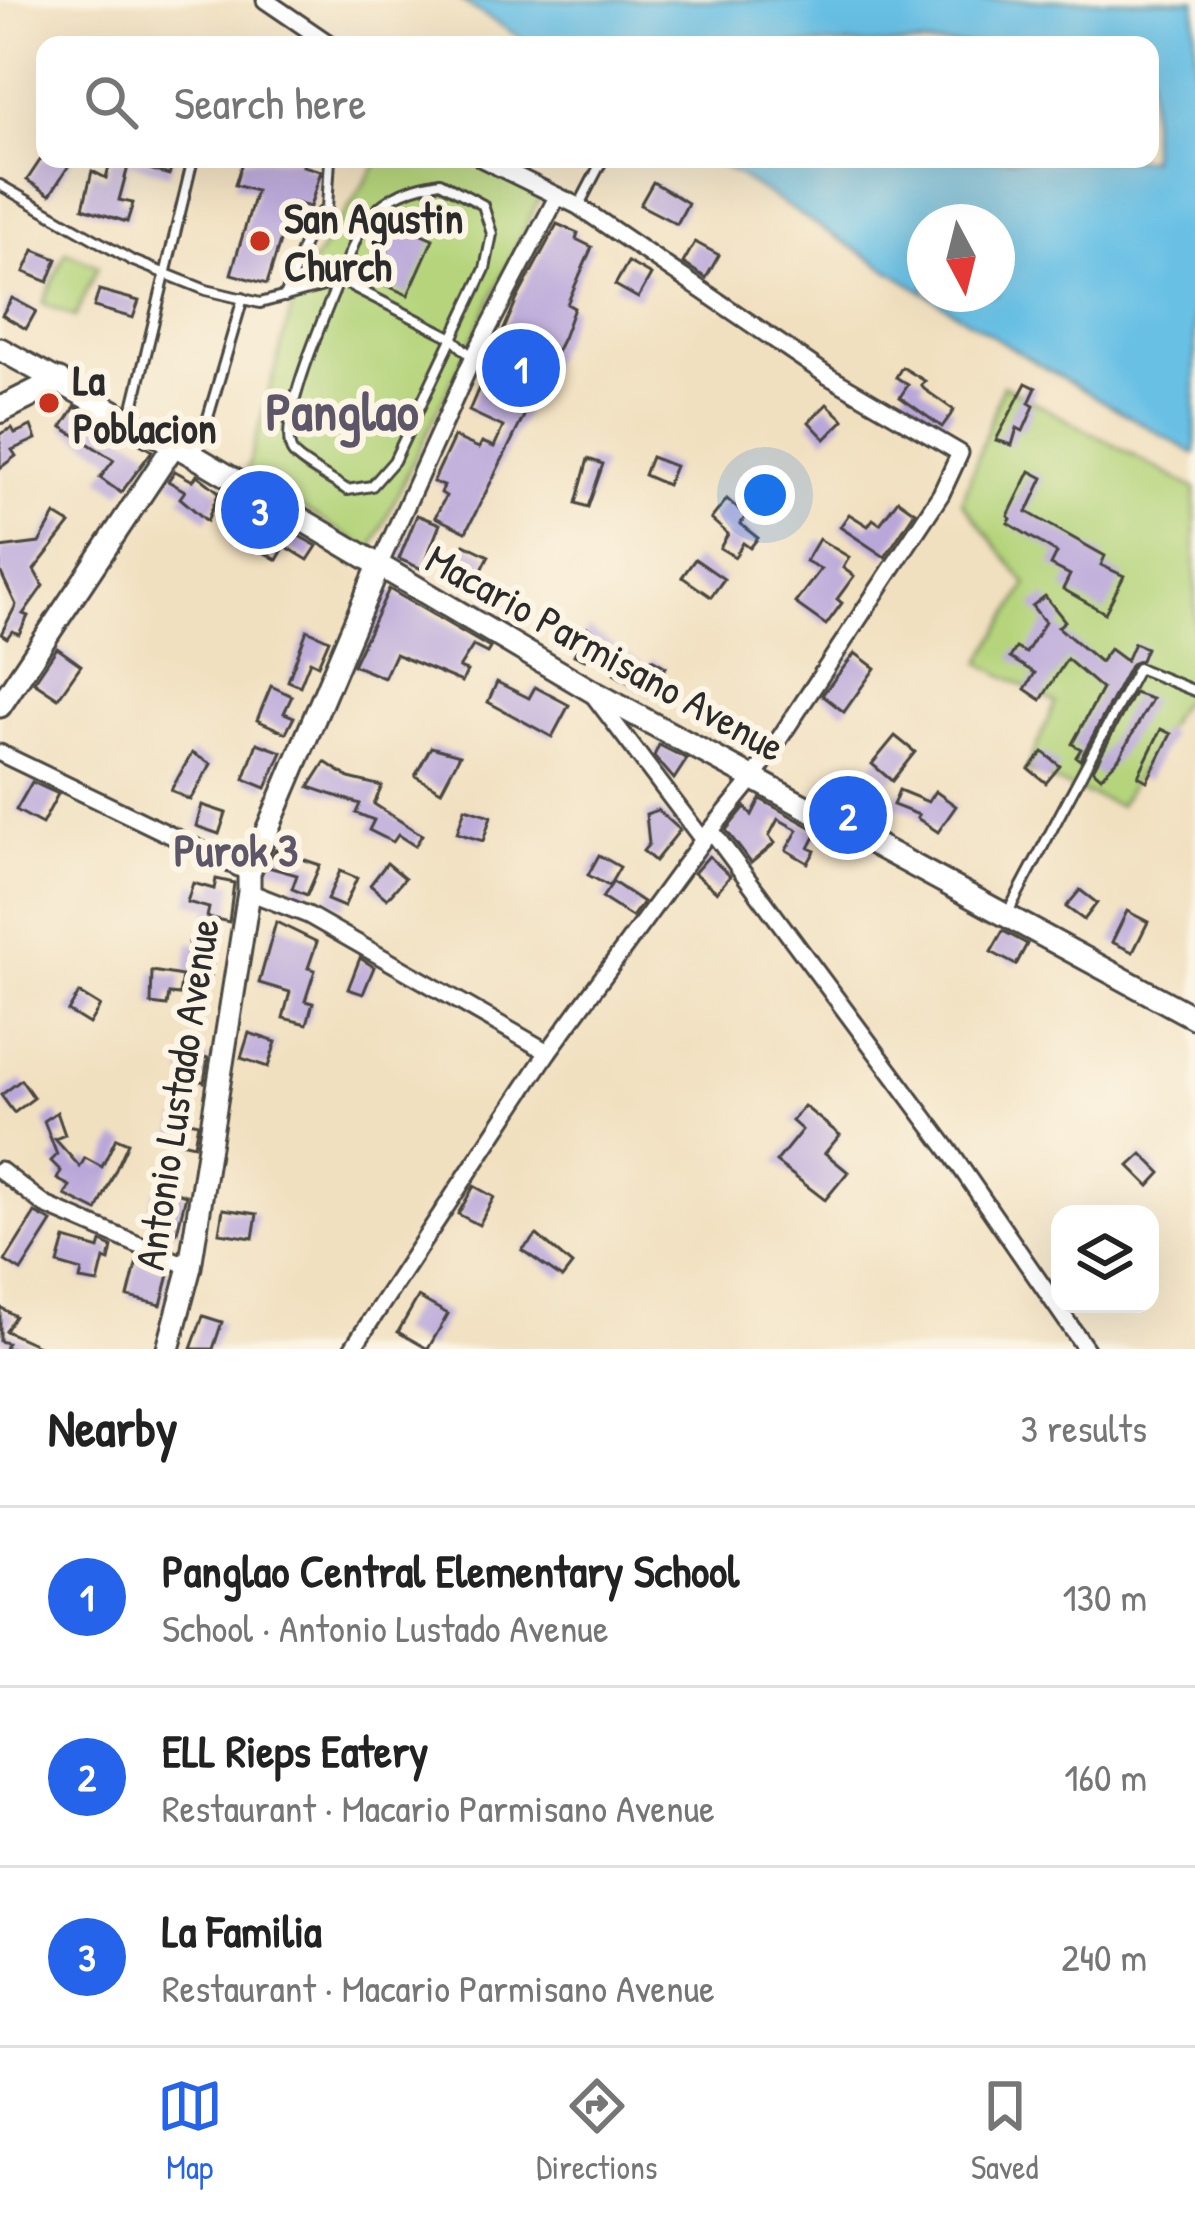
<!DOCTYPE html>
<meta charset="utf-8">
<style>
:root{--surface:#fff;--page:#f2f2f2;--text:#222;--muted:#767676;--line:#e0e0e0;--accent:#2563eb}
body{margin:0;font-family:"Patrick Hand",sans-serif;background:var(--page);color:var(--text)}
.controls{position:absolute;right:36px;bottom:36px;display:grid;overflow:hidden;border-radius:24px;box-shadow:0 12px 48px #0002}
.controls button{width:108px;height:108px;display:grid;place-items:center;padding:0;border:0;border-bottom:3px solid var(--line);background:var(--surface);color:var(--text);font:60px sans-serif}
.compass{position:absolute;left:907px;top:204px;width:108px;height:108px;border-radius:50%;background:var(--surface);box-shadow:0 12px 48px #0002;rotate:173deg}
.you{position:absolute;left:765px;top:495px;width:42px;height:42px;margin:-30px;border:9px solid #fff;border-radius:50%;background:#1a73e8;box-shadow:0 0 0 18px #1a73e833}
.badge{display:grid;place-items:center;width:78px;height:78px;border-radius:50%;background:var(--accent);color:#fff;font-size:39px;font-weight:700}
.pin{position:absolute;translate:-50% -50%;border:6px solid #fff;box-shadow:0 3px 12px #0006}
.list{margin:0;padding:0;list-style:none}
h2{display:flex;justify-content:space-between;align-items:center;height:156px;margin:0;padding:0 48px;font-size:51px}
h2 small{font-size:39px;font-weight:400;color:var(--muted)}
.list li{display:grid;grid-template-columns:78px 1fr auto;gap:36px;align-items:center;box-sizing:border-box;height:180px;padding:0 48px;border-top:3px solid var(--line)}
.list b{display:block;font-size:45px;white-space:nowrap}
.list p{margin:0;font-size:39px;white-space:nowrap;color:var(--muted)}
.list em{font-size:39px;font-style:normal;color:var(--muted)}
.icon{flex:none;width:66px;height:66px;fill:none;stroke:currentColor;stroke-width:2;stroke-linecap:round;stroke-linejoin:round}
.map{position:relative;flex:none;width:1195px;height:1349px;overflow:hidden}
.search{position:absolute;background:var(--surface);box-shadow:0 12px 48px #0002;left:36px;right:36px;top:36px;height:132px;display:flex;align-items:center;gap:30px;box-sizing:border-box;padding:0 42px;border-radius:24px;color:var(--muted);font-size:45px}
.sheet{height:696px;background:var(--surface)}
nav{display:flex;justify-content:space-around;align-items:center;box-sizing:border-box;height:168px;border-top:3px solid var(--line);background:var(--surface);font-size:33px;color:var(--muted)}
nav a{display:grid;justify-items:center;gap:6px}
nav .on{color:var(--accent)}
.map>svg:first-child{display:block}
.green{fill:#b5d47b;stroke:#708053;stroke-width:3}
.water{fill:#67c0e5;stroke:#497688;stroke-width:3}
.building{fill:#baa7da}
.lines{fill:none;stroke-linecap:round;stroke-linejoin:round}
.lane-casing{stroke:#494641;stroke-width:14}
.street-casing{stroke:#494641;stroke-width:21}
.secondary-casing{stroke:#494641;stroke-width:27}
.primary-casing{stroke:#494641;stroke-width:30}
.lane{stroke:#fff;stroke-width:8}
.street{stroke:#fff;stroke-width:15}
.secondary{stroke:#fff;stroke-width:21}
.primary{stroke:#fff;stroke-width:24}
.poi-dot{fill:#c8321e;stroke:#fcf5e5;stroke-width:4.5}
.labels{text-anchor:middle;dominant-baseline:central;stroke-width:12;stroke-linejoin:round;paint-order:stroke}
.poi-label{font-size:42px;font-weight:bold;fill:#2b2b2b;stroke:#fcf5e5;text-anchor:start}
.street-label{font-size:42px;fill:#2b2b2b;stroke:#fcf5e5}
.neighbourhood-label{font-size:45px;font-weight:bold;fill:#5d5668;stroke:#fcf5e5}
.district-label{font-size:54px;font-weight:bold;fill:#5d5668;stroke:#fcf5e5}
</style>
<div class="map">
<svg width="1195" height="1349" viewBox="0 0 1195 1349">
<rect width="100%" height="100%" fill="#fcf5e5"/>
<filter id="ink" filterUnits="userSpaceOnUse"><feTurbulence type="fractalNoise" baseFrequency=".00833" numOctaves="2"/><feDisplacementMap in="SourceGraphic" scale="24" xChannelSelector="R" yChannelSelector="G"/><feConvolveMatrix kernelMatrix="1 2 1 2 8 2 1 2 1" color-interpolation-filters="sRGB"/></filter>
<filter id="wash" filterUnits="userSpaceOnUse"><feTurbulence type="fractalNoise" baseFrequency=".004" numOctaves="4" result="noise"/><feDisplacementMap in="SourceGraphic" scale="48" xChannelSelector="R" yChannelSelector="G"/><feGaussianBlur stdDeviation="2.7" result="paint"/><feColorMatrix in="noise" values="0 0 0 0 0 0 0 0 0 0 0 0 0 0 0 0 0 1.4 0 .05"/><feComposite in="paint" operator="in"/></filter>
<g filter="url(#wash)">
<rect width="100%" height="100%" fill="#f1e0c0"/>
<g class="green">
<polygon points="380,159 474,159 541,195 371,550 246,474 298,286"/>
<polygon points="66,252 98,266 75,317 43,303"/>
<polygon points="1003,385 1195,489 1195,708 1182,701 1119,806 1026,771 1055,703 980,663 1027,585 962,502"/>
</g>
<polygon class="water" points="460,0 1195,0 1195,454 1026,357 926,294 997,294 997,222 925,222 925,293 712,159 1150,159 1150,45 532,45"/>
<g id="blocks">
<g class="building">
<polygon points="41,159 73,159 50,195 27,180"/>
<polygon points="111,159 174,159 169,175 129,163 119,200 133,203 127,222 83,208 92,171 106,178"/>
<polygon points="243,159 305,159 303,166 321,171 310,207 292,202 267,284 231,274 256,191 235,185"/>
<polygon points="653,182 688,203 677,224 640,205"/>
<polygon points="399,224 433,239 408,295 374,280"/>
<polygon points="557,224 578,233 576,239 592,247 567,304 574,308 563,338 466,532 435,517 446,496 441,493 444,486 433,482 454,437 479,448 482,442 494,447 503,427 469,411 517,299"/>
<polygon points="695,242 719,255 706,278 683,263"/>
<polygon points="34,250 57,259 48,282 24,272"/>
<polygon points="628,262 651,275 638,298 615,285"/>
<polygon points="99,290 139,301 133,318 94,307"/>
<polygon points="12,298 36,311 26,329 2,315"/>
<polygon points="902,367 925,381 921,385 924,389 954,410 942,427 900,397 908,385 896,377"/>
<polygon points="1026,383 1036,388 1029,403 1034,406 1023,431 1017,428 1012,445 996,440"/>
<polygon points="827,404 844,420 825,439 809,422"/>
<polygon points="75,407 152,451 121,493 100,478 114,460 62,427"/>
<polygon points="31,426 36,439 12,450 16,456 0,468 0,434 12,428 15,433"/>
<polygon points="651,457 675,466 667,485 644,475"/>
<polygon points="588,459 603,464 588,507 576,503"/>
<polygon points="175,471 193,481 197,475 219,492 207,521 180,498 185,491 168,481"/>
<polygon points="1030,471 1043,478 1027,512 1105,556 1101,565 1124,576 1105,613 1063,589 1070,575 1051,565 1057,553 1008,523 1011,519 1008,516"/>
<polygon points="727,499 746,516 740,524 758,538 750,548 743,543 735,557 720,548 728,534 711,519"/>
<polygon points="898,500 915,512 885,557 840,527 849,514 868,526 873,519 880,524"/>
<polygon points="55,515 70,524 34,570 43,586 23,614 28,616 19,634 12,631 7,638 1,634 16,605 0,571 0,548 39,543"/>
<polygon points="417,515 440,524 422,569 399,559"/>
<polygon points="250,518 271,533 277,524 317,546 308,560 285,546 277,560 249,544 245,550 233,542"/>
<polygon points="819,539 849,557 843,568 854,576 837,599 842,603 826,625 795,603 821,569 806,561"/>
<polygon points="464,544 489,556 478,578 504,591 496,607 482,600 485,594 449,576"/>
<polygon points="695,559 724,579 711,597 682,577"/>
<polygon points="389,589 490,648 487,653 473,646 459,668 467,671 462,682 395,654 384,678 353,665"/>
<polygon points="1045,596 1065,621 1058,627 1100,662 1110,649 1126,661 1134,643 1146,648 1141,660 1131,664 1080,760 1076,757 1081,749 1072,744 1102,689 1067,659 1041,700 1025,689 1035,673 1010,658 1016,648 1026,653 1045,622 1032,606"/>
<polygon points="588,628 648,667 652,659 666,667 650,695 614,674 617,669 590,652 585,660 574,655"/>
<polygon points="307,630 329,640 318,665 310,661 300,686 288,681"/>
<polygon points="57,648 81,665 58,698 34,682"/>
<polygon points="855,653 875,668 844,712 822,695"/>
<polygon points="497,682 529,698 535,687 569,705 552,737 488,702"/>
<polygon points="271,686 292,696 284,713 294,717 286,733 257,720"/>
<polygon points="1134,693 1152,699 1119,758 1101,777 1093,770"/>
<polygon points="1161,729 1171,734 1147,781 1138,776"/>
<polygon points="895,736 915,752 892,781 872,764"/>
<polygon points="257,743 282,752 266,788 244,779"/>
<polygon points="659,745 687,759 674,779 654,756"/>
<polygon points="431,747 460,755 441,791 415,776"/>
<polygon points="1043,752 1060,766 1046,783 1029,769"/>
<polygon points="192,753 211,764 190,800 171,790"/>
<polygon points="325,762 349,778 382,786 374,804 422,835 415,846 398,835 393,842 369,830 374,820 356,813 360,804 309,787"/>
<polygon points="32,782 58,794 42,824 16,810"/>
<polygon points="899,790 928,802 935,791 956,806 938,832 917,818 919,815 893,805"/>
<polygon points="760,799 818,831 809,848 815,851 808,863 786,850 798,830 778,819 769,836 775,843 751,863 726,830 745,807 752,815"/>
<polygon points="202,805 226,813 219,834 196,826"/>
<polygon points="465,808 491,816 483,841 457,833"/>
<polygon points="658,810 680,830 655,861 643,851 649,844 646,814"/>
<polygon points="275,850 320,865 307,895 292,889 297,875 268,867"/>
<polygon points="599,855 620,867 609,886 588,875"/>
<polygon points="709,856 730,876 717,892 694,873"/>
<polygon points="387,863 405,878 387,899 370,885"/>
<polygon points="340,871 357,878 344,907 327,900"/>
<polygon points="216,879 234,883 229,922 207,917 209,908 187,902 193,883 214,889"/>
<polygon points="613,882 643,902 632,917 602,898"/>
<polygon points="1080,890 1097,903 1084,920 1066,907"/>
<polygon points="1127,911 1148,922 1133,952 1112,942"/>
<polygon points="276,922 317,942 308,968 315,970 305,1001 313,1003 307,1024 283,1018 290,992 259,983"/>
<polygon points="1003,931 1027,944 1016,965 991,952"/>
<polygon points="189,942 215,946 211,976 185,972"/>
<polygon points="360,958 374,967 363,994 348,989"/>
<polygon points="152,971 182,976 179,995 169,994 167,1006 151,1004"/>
<polygon points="79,993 100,1006 89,1024 68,1011"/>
<polygon points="249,1033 276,1042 268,1067 241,1058"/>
<polygon points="189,1052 208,1058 204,1082 182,1075"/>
<polygon points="21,1080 34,1098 14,1113 1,1095"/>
<polygon points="804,1106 840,1135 825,1153 848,1172 825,1200 776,1162 802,1130 792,1121"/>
<polygon points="57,1112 65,1135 55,1139 80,1167 85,1158 102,1167 116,1138 128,1143 97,1211 65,1195 70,1186 57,1179 61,1171 51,1161 57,1155 44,1121"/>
<polygon points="177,1118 198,1123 194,1145 172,1140"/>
<polygon points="1142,1154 1161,1173 1149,1186 1129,1166"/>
<polygon points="157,1186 186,1195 177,1232 145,1221"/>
<polygon points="474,1186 494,1197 479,1225 458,1214"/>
<polygon points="223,1209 257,1214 253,1238 219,1233"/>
<polygon points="35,1213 52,1222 21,1271 5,1261"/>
<polygon points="537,1235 572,1265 562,1278 522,1250"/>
<polygon points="65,1239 99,1249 101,1242 112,1247 109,1261 104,1259 98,1283 80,1280 82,1271 58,1264"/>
<polygon points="137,1261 170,1271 161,1305 128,1297"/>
<polygon points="418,1297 448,1314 428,1349 398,1332"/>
<polygon points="0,1307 15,1316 6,1331 45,1349 5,1349 7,1343 0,1341"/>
<polygon points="203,1316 222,1322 213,1349 191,1349"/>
</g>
</g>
</g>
<g filter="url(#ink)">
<use href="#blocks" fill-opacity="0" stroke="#494641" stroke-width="3"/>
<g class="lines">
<g class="lane-casing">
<g id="lane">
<path d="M 440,182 L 483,205 L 492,234 L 485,269 L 394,461 L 372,486 L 347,490 C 335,481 301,464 293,453 C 271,423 345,271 359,231 C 380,199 404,188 440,182 Z"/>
<polyline points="0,185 131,260 206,290 260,303 342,281 451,337 473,358"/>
<polyline points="579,205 603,159"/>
<polyline points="285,297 312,221 327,208 330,159"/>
<polyline points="130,420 193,159"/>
<polyline points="197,455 243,298"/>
<polyline points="1007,914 1138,668 1195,691"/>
</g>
</g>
<g class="street-casing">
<g id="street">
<polyline points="265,0 331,45"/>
<polyline points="482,159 578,206 828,376 960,453 941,494 752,780 703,840 594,696"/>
<polyline points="378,568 473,358 557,197"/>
<polyline points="0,753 249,873"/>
<polyline points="711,830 948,1149 1086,1349"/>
<polyline points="249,892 308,915 548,1052"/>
<polyline points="0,1170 45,1205 190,1267"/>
<polyline points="352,1349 548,1052 703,840"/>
</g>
</g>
<g class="secondary-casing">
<g id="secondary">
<polyline points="0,349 196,457 590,690 1195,1018"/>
<polyline points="0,706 174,445"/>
<polyline points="168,1349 190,1267 249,892 249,873 378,568"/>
</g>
</g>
<g class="primary-casing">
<polyline id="primary" points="0,410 58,381"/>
</g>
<use href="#lane" class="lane"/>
<use href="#street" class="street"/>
<use href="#secondary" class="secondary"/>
<use href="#primary" class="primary"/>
</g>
</g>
<g class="poi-dot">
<circle cx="260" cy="241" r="12"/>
<circle cx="49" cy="403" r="12"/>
</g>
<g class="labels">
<g class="poi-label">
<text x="284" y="217">San Agustin<tspan x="284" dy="48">Church</tspan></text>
<text x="73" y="379">La<tspan x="73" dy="48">Poblacion</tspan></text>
</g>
<g class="street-label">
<text transform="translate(606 652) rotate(29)">Macario Parmisano Avenue</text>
<text transform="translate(176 1094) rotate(-81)">Antonio Lustado Avenue</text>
</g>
<g class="neighbourhood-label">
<text x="236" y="849">Purok 3</text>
</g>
<g class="district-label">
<text x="342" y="410">Panglao</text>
</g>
</g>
</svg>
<div class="controls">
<button><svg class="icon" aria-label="layers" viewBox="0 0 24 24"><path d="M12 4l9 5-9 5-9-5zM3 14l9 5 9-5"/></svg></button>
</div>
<svg class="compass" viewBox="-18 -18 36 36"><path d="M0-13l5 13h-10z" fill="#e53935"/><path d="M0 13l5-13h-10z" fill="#767676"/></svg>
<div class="you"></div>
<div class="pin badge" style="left:521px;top:368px">1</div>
<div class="pin badge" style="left:848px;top:815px">2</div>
<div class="pin badge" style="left:260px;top:510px">3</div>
<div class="search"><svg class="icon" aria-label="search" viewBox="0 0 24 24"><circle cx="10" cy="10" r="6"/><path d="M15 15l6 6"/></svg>Search here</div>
</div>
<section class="sheet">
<h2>Nearby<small>3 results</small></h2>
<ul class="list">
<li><span class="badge">1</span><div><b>Panglao Central Elementary School</b><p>School · Antonio Lustado Avenue</p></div><em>130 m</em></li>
<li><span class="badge">2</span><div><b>ELL Rieps Eatery</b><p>Restaurant · Macario Parmisano Avenue</p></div><em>160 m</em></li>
<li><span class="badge">3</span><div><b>La Familia</b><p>Restaurant · Macario Parmisano Avenue</p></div><em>240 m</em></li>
</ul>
</section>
<nav>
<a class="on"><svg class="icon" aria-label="map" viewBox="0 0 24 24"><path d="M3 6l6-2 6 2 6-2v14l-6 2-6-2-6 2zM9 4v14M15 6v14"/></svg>Map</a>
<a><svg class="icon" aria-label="directions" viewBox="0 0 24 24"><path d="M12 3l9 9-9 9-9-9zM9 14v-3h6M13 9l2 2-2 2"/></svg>Directions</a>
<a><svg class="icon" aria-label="saved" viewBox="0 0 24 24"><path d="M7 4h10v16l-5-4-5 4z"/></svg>Saved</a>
</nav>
